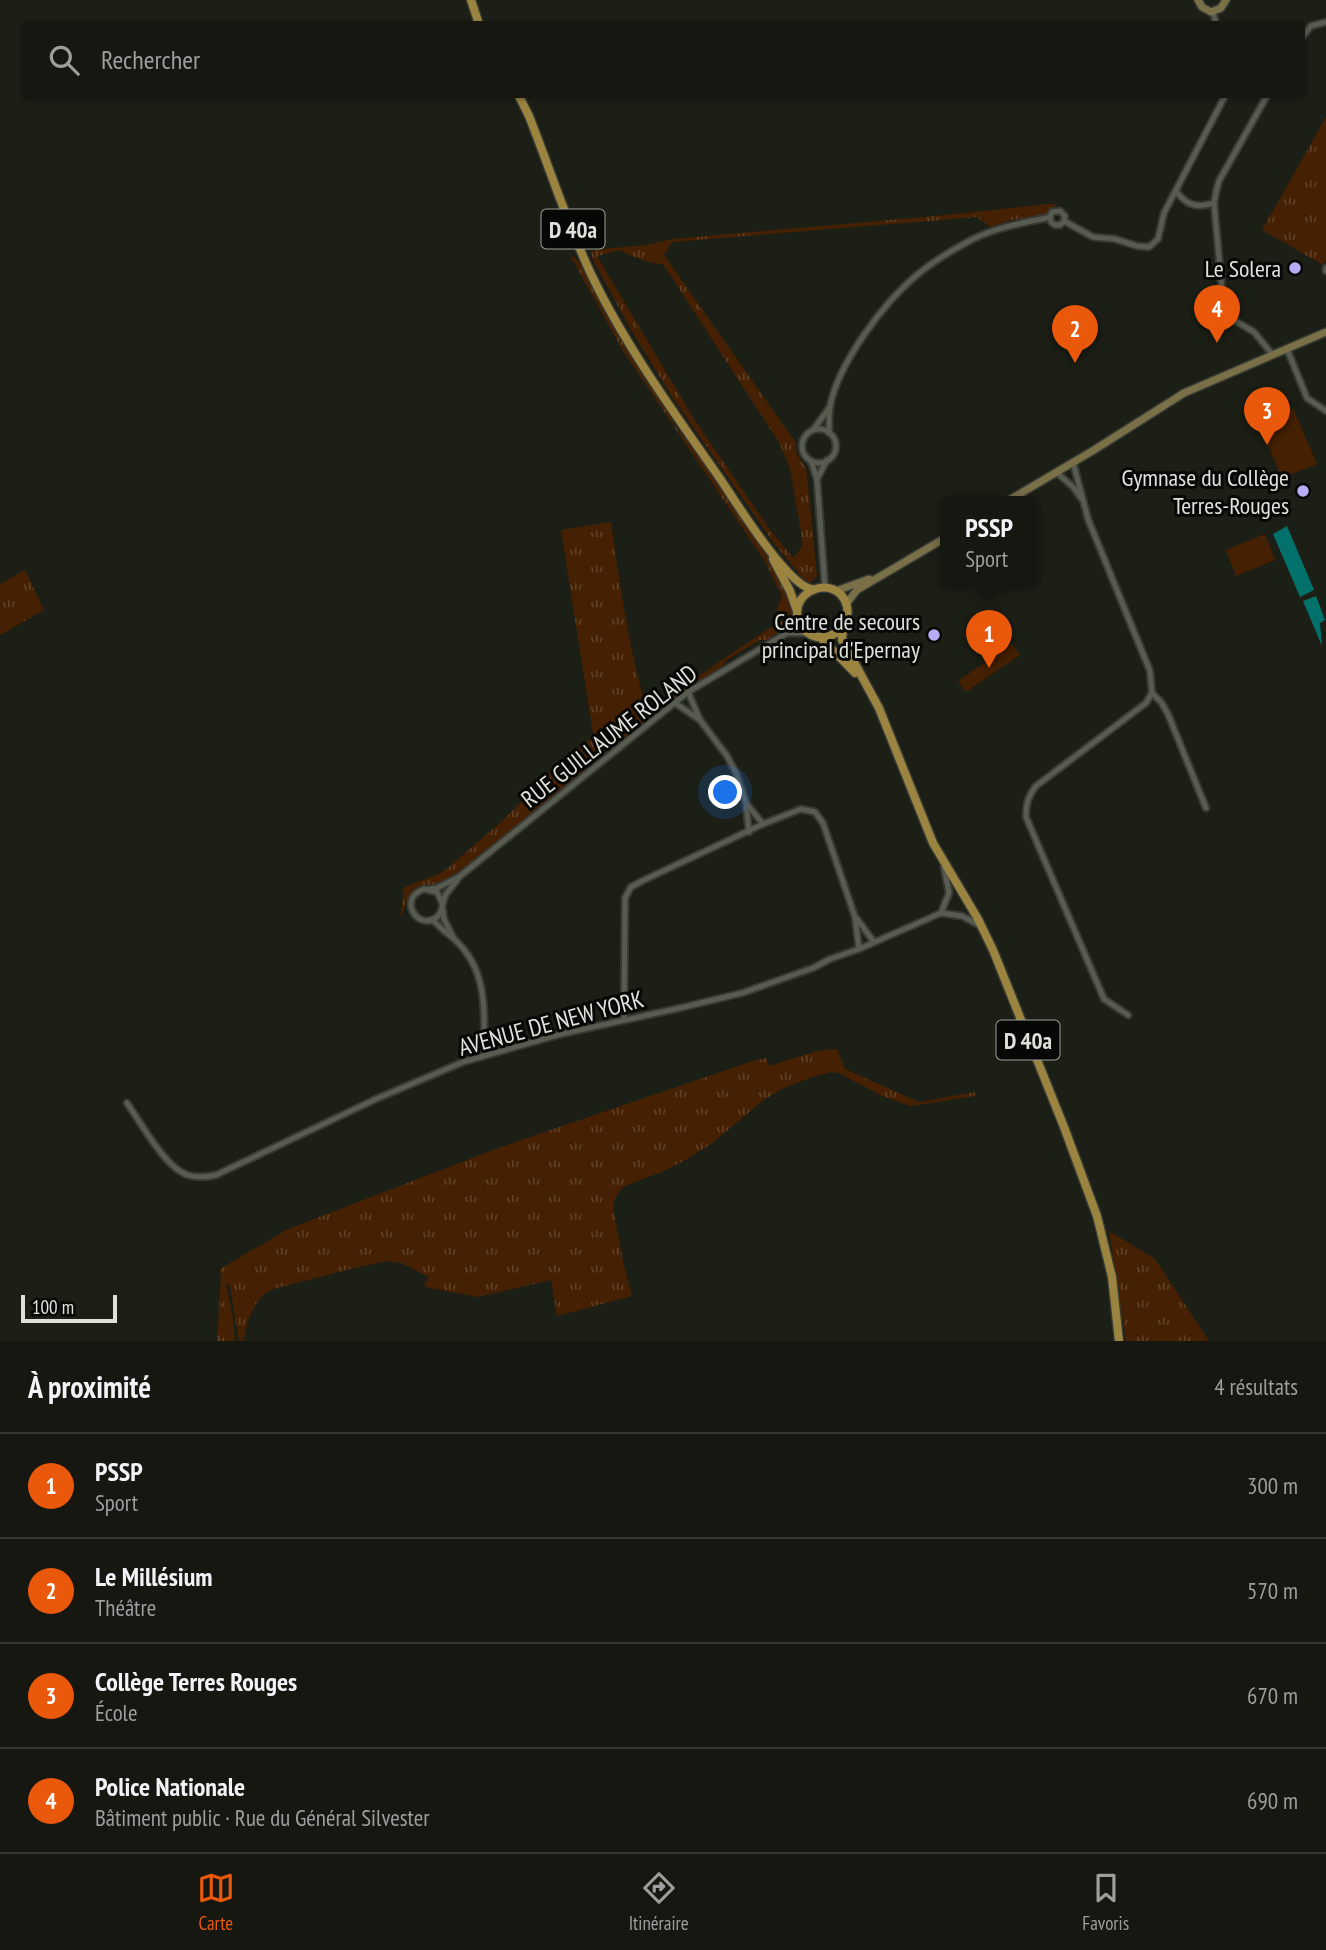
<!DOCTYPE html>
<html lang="fr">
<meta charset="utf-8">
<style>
:root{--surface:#151710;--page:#22241e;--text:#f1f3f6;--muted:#9d9f9f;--line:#343630;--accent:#ea580c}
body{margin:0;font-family:"PT Sans Narrow",sans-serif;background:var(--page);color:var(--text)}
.scale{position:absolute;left:21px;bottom:18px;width:96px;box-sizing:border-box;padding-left:7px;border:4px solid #dfe1db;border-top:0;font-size:19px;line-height:24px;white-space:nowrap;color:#dfe1db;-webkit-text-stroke:5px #070805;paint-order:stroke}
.you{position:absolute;left:726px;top:793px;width:24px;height:24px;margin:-18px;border:5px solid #fff;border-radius:50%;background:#1a73e8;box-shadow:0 0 0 10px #1a73e833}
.badge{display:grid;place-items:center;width:46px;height:46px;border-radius:50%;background:var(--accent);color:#fff;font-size:23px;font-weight:700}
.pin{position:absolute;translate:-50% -58px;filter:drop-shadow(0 2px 4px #0008)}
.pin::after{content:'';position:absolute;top:37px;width:24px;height:21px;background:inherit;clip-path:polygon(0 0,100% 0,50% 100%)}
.popup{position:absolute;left:940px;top:496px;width:98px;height:91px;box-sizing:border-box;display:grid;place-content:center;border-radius:7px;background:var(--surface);filter:drop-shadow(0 2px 5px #0005);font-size:23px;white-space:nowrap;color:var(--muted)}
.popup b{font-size:26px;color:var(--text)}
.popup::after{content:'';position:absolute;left:50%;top:100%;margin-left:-14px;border:14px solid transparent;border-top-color:var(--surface)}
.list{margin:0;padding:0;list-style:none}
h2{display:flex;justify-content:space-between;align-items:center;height:91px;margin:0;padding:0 28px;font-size:30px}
h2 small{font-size:23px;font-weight:400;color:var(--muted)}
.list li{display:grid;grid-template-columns:46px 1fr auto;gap:21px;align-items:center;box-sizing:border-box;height:105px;padding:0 28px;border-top:2px solid var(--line)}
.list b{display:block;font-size:26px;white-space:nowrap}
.list p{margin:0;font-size:23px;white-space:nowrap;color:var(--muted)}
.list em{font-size:23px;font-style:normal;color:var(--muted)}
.icon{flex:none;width:38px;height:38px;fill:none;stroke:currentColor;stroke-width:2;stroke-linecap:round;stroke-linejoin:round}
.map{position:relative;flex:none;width:1326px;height:1341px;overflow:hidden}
.search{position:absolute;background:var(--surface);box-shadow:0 2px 5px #0004;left:21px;right:21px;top:21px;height:77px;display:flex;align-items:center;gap:18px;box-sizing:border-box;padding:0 24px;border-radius:7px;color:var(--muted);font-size:26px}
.sheet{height:511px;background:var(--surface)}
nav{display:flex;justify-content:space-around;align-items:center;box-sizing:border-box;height:98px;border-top:2px solid var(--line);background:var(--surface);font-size:19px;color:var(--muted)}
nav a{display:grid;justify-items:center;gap:4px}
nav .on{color:var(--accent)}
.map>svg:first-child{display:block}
.grass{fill:url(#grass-tufts);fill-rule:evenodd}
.pitch{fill:#452002}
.water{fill:#02716c}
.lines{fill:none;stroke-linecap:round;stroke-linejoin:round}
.street-casing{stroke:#373933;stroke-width:9}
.secondary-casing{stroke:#373933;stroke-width:10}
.primary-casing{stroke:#373933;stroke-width:11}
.street{stroke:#575b50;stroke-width:5}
.secondary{stroke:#797048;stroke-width:7}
.primary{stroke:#9b8440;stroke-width:8}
.poi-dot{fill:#b6acf8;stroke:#070805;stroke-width:2.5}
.labels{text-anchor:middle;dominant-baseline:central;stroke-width:6;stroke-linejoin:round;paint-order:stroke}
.shield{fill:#070805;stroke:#9ea09b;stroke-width:2}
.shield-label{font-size:23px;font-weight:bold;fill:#dfe1db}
.poi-label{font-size:24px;fill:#dfe1db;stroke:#070805;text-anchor:end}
.street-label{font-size:24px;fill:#dfe1db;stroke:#070805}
</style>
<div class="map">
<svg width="1326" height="1341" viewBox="0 0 1326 1341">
<defs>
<pattern id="grass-tufts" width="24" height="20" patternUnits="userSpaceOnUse" patternTransform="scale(1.75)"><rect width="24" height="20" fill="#452002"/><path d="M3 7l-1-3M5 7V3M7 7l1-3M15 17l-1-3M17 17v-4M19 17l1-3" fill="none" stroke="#5f4026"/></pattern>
</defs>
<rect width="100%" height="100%" fill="#1c1f16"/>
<g class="grass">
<polygon points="1326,117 1326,260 1323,265 1262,230"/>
<path d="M 1049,204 L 1056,204 L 1057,205 L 1047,214 L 1012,220 L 991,227 L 977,217 L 672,242 L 664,255 L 796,443 C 795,453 799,459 806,467 L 817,576 L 809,583 L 801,576 L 773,542 L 672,397 L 630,328 L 593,260 L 591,252 L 594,250 L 646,245 L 673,239 L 946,215 ZM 620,250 C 632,257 650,264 663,264 L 780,444 L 790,469 L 802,538 L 802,547 L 793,558 L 770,530 L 694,419 L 597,256 Z"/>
<path d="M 573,256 L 579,262 L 607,316 L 664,404 L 675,426 L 701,458 L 768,557 L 794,603 L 792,619 L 784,628 L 767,640 L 760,640 L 727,660 L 723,666 L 688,689 L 626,738 L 621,735 L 608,732 L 595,741 L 599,759 L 455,876 C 450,879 445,882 439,884 C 430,886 420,882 412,891 C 405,899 406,909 400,917 L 404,892 L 402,889 C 415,881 431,879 444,871 L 500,823 L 565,758 L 592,738 L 594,740 L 561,530 L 611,522 C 620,585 628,646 646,707 C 666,702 680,688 697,677 C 726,658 754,637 784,620 L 777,610 L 782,596 L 764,560 L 623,351 L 571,257 Z"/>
<polygon points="25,570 44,610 0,635 0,584"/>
<path d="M 837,1049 L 845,1069 L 919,1102 L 975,1092 L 975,1096 L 911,1106 L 882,1096 L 839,1073 L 830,1072 L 809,1078 L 784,1088 L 765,1099 L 711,1144 L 687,1159 L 662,1172 L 624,1186 L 615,1198 L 613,1208 L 624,1266 L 632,1296 L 557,1316 L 551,1280 L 478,1297 L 425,1287 L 424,1286 L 429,1277 L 401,1263 L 386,1261 L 350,1269 L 270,1290 C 253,1301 246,1322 244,1341 L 239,1341 L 230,1287 L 230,1284 L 226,1284 L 233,1318 L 235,1341 L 217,1341 L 221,1275 L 220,1269 L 288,1229 L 501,1147 L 753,1061 L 766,1058 L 769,1066 L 821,1050 Z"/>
<polygon points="1109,1231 1155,1259 1209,1341 1126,1341"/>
</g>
<g class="pitch">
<polygon points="1293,408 1317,464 1282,478 1258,422"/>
<polygon points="1265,534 1275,560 1236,576 1226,550"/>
<polygon points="994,625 1003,640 983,651 975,637"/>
<polygon points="1012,644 1020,655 966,692 958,681"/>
</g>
<g class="water">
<polygon points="1287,526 1314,590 1300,597 1273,534"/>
<polygon points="1316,596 1325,620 1320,623 1322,646 1303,601"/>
</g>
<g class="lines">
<g class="street-casing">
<g id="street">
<polyline points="1213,12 1216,24"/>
<polyline points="1302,37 1311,26 1326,22"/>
<polyline points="1268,94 1219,181 1216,192 1214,203 1224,311 1227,316 1254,332 1272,354"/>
<path d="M 1176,191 C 1187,206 1197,208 1214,203"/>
<polyline points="1050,217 1052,212 1060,211 1065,216 1064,221 1093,237 1115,239 1137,246 1149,247 1158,239 1164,213 1226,94"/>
<polyline points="1326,268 1326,271"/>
<polyline points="1287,349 1307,398 1326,411"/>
<circle cx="819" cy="446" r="17"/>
<polyline points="813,430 830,407"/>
<path d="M 829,433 C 829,424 829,414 830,406 C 839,362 884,302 918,274 C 935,260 954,249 973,239 C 997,227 1024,223 1050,217 L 1051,222 L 1055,225 L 1060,225 L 1064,221"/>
<polyline points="811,461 817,479 825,587"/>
<path d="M 1073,462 L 1088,519 L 1150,671 L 1152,693 L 1146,703 L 1036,786 C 1028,796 1026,804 1026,817 L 1104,999 L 1128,1015"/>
<polyline points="1056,472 1073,487 1081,498"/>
<polyline points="817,479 827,460"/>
<polyline points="797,615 787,633 805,633"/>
<polyline points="688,692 700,720 727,756 736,773 746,803 749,832"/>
<polyline points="1152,693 1161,702 1168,714 1206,808"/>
<polyline points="675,703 700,720"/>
<polyline points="746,803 763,824"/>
<polyline points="944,867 949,893 941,913 962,916 979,925"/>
<polyline points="429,889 437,888 459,877 688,692 787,633"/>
<path d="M 442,903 L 437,892 L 424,889 C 396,899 419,932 437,917 C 443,912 442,903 445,896 C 449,889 455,884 459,877"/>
<polyline points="443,911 444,919 453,937"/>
<polyline points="857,919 874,942"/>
<path d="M 432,920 C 438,924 442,930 448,934 C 489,965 484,1009 484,1055"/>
<polyline points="624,1020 625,898 631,887 642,881 763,824 801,809 815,812 823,823 855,917 859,949"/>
<path d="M 127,1103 C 141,1123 166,1169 188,1175 C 197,1178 207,1177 216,1175 L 376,1099 L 463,1062 L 561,1034 L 680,1008 L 742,993 L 813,968 L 830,959 L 859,949 L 941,913"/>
</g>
</g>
<g class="secondary-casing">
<g id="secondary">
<polyline points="1198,0 1202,7 1211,12 1221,8 1226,0"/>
<polyline points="1006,502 1094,450 1184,393 1326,332"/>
<polyline points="836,591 869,579"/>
<polyline points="846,604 857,590 945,538"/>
</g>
</g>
<g class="primary-casing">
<g id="primary">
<polyline points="471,0 479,24"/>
<path d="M 518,94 L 529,116 C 550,169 567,223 591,274 C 626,347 675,414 721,480 C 737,504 786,583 811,589"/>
<polyline points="773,559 790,591 797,611"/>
<path d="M 842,629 C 833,636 822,640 811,635 C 805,632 800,626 798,619 C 790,590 835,574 846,603 C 851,616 842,626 842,640 L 879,708 L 933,843 L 978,919 L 993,950 L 1064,1127 L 1097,1216 L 1112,1277 L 1119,1341"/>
<polyline points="820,637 855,673"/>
</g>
</g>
<use href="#street" class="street"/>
<use href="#secondary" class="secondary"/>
<use href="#primary" class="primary"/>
</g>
<g class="poi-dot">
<circle cx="1295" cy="268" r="7"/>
<circle cx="1303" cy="491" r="7"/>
<circle cx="934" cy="635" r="7"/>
</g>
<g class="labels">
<g class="shield">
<rect x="541.5" y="209.5" width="63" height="39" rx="5"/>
<rect x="996.5" y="1020.5" width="63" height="39" rx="5"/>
</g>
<g class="shield-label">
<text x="573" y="229">D 40a</text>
<text x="1028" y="1040">D 40a</text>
</g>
<g class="poi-label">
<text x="1281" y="268">Le Solera</text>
<text x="1289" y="477">Gymnase du Collège<tspan x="1289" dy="28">Terres-Rouges</tspan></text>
<text x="920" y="621">Centre de secours<tspan x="920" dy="28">principal d'Epernay</tspan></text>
</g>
<g class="street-label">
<text transform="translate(609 736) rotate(-38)">RUE GUILLAUME ROLAND</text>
<text transform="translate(551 1023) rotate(-15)">AVENUE DE NEW YORK</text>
</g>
</g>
</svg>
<div class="scale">100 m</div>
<div class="you"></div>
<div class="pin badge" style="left:989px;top:668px">1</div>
<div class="popup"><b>PSSP</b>Sport</div>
<div class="pin badge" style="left:1075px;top:363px">2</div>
<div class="pin badge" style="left:1267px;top:445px">3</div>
<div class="pin badge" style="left:1217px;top:343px">4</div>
<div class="search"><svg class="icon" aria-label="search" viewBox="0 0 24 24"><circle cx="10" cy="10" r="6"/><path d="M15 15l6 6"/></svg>Rechercher</div>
</div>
<section class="sheet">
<h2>À proximité<small>4 résultats</small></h2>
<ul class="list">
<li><span class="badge">1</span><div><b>PSSP</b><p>Sport</p></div><em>300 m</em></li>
<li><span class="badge">2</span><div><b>Le Millésium</b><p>Théâtre</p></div><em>570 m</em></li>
<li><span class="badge">3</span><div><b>Collège Terres Rouges</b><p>École</p></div><em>670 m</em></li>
<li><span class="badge">4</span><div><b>Police Nationale</b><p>Bâtiment public · Rue du Général Silvester</p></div><em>690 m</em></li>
</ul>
</section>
<nav>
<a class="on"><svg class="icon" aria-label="map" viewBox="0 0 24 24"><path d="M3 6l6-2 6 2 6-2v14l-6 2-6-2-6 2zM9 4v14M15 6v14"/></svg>Carte</a>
<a><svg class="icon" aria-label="directions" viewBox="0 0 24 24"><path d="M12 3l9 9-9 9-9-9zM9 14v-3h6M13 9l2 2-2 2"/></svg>Itinéraire</a>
<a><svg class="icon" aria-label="saved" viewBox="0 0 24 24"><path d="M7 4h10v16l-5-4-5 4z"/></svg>Favoris</a>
</nav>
